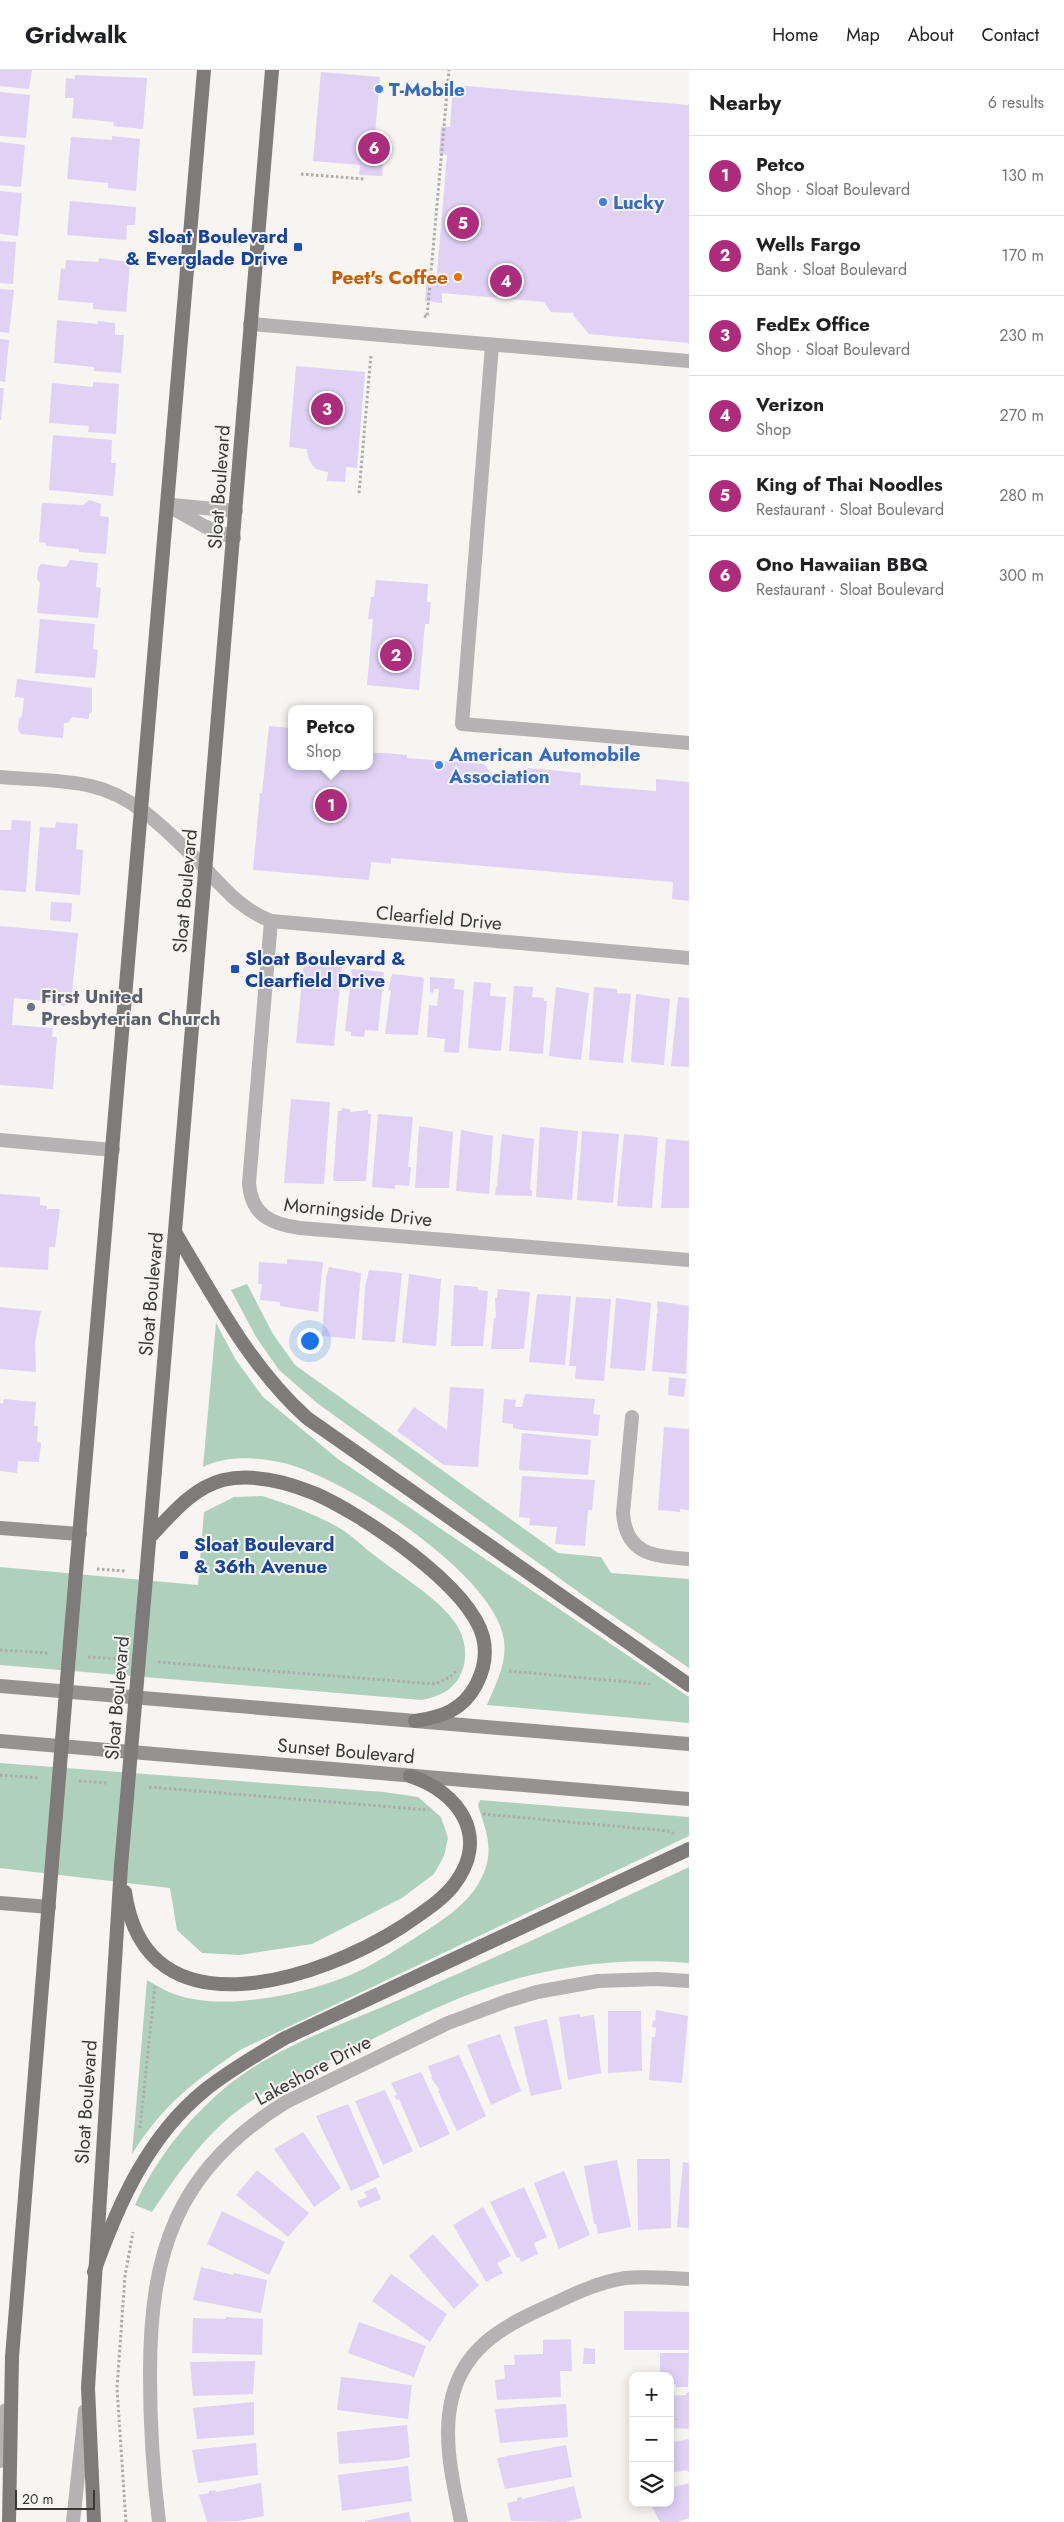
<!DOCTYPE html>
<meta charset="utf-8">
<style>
:root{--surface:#fff;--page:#f2f2f2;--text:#202124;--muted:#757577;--line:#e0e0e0;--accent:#ac2d7c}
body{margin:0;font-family:Jost,sans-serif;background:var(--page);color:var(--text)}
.controls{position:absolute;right:15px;bottom:15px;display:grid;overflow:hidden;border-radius:10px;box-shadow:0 2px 12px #0003}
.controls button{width:45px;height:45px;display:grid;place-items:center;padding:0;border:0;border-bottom:1px solid var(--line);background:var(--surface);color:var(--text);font:25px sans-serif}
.scale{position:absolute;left:15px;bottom:12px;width:80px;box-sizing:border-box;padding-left:5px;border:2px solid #393837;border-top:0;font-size:14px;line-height:18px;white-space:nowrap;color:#393837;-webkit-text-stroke:4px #f7f4f1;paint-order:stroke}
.you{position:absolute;left:309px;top:1270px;width:18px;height:18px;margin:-12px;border:4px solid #fff;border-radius:50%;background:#1a73e8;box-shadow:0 0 0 8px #1a73e833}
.badge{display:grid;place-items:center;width:32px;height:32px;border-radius:50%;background:var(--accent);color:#fff;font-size:16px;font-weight:700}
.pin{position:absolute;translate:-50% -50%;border:2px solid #fff;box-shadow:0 1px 5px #0006}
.popup{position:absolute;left:288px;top:635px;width:85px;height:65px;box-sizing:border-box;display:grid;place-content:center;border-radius:10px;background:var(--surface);filter:drop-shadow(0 1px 4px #0005);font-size:16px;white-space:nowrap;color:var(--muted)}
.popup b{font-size:19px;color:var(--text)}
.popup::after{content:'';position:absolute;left:50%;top:100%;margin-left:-10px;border:10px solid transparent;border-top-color:var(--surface)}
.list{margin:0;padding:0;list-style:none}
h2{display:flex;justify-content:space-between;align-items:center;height:65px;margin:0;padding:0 20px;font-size:21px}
h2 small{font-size:16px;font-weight:400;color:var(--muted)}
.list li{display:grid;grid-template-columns:32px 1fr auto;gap:15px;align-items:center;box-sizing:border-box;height:80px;padding:0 20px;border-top:1px solid var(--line)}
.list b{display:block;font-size:19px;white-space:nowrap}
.list p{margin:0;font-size:16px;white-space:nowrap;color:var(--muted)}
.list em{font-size:16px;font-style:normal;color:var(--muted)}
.icon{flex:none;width:28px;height:28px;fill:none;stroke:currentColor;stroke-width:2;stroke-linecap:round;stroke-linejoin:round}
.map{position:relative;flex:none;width:689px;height:2452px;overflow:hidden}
header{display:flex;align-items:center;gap:30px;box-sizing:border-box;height:70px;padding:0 25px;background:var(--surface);border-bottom:1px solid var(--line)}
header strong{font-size:24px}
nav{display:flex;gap:28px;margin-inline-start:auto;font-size:18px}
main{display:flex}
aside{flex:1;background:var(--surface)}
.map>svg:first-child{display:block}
.green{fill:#b0d0be}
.building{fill:#e0d2f5}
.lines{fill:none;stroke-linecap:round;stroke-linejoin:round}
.path{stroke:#aeacaa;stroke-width:3;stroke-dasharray:2.5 2.5;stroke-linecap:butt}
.service{stroke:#b4b2b2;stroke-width:14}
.minor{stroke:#b4b2b2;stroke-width:14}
.tertiary{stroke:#b4b2b2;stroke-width:14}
.secondary{stroke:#959292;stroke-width:14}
.primary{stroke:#7f7b7b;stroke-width:14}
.primary-bridge{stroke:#7f7b7b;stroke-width:14}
.shop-dot{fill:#3f7fe0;stroke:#f7f4f1;stroke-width:2}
.transit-dot{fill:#1a4fb4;stroke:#f7f4f1;stroke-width:2}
.food-dot{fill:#e8710a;stroke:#f7f4f1;stroke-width:2}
.worship-dot{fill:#6b7280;stroke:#f7f4f1;stroke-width:2}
.labels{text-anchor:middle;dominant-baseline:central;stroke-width:4;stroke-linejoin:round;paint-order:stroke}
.shop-label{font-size:19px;font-weight:bold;fill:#366cbe;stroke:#f7f4f1;text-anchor:start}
.transit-label{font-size:19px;font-weight:bold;fill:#164399;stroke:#f7f4f1;text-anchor:start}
.food-label{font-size:19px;font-weight:bold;fill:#c56008;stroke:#f7f4f1;text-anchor:end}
.street-label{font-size:19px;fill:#393837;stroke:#f7f4f1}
.worship-label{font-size:19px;font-weight:bold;fill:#5b616d;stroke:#f7f4f1;text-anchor:start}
</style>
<header>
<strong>Gridwalk</strong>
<nav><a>Home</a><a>Map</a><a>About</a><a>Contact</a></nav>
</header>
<main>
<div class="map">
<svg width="689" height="2452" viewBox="0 0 689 2452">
<rect width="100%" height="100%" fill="#f7f4f1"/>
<g class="green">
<polygon points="247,1214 273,1264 295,1295 558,1483 601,1487 611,1503 689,1509 689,1598 584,1526 317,1333 279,1300 256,1267 231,1220"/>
<path d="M 216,1253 L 236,1290 L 263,1327 L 338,1389 L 689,1627 L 689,1653 L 487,1635 C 496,1613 507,1594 504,1570 C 495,1504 345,1408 284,1393 C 257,1387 227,1385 203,1397 Z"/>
<path d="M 262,1426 C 288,1434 312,1443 336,1456 C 351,1464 364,1478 378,1488 C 402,1507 440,1529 456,1554 C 465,1567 468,1586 462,1601 C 455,1620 440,1626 422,1630 L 0,1595 L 0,1497 L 198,1515 L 204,1442 L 234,1427 Z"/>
<polygon points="0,1693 384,1722 418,1727 441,1747 448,1768 444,1786 434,1804 402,1828 312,1874 240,1885 202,1883 177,1860 170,1818 0,1798"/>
<path d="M 480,1730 L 689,1747 L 689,1766 L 240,1980 C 192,2013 164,2034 132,2084 L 147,1910 C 156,1915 165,1921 174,1924 C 225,1943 312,1923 359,1901 C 378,1892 397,1879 415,1868 C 443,1850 475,1831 486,1797 C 493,1774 484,1756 478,1735 Z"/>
<path d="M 689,1797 L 689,1893 C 614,1887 541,1897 470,1924 C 428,1940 387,1962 347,1982 C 306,2001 260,2020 225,2051 C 196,2077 174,2109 152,2142 L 135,2135 C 156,2088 188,2049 227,2016 C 278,1975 345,1954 403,1928 C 499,1886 594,1842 689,1797 Z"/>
</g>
<g class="building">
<polygon points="0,0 32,0 29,19 0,16"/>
<polygon points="321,2 380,7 375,64 385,65 382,106 359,105 360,95 313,91"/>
<polygon points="75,5 147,8 143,59 113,56 114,52 72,48 74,28 65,28 66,8 75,9"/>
<polygon points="453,15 689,35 689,273 589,264 573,245 574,243 551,242 544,232 442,223 442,233 425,231 426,214 436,215 447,85 439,84 441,57 450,57"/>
<polygon points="0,22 30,25 26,68 0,66"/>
<polygon points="112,66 140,69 136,121 108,118 108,113 67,109 71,67 112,70"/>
<polygon points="0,72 25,75 21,117 0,115"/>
<polygon points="0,121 22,123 18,166 0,164"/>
<polygon points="70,131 136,137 135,155 127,155 126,170 67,165"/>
<polygon points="0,171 16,172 13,214 0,213"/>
<polygon points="99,188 130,192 126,242 93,239 93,233 58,230 61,198 65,199 66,190 98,192"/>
<polygon points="0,219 14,220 9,263 0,262"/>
<polygon points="57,250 98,254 98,251 115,253 115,265 124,265 121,303 94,301 94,297 54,293"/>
<polygon points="0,269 9,270 5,312 0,311"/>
<polygon points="296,296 365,302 357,398 346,397 345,412 327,411 328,402 316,399 312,395 308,387 307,379 289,377"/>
<polygon points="93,312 119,314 116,364 88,362 89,356 49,353 52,313 93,317"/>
<polygon points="0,318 4,318 1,350 0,350"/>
<polygon points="53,365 112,370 111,393 116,393 113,426 49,420"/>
<polygon points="89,430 101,434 100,446 109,447 106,484 79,482 79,479 46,476 46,473 39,472 42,433 83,435"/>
<polygon points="70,490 98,493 96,517 101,518 98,548 37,543 40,513 37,509 38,499 41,494 66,497"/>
<polygon points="376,510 428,514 427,532 431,532 429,554 425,554 419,620 367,615 373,549 368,549 371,527 374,527"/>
<polygon points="40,549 95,554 93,579 98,580 95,608 35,603"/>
<polygon points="17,609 92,618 92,642 89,644 89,649 72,647 68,653 64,653 63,668 21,664 18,660 19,649 22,646 24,628 15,627"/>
<polygon points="269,656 290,658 289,676 292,676 292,696 370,696 370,683 385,683 407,685 407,688 484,694 496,709 506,701 513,711 528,698 581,703 580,715 656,721 656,709 689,712 689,831 672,829 673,812 391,788 391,794 371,792 369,810 253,800 260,723 262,723"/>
<polygon points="12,750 31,751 26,822 0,820 0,760 11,760"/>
<polygon points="56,752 78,754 76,779 83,780 80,825 35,821 40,757 55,758"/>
<polygon points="51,832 72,833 71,852 50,850"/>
<polygon points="0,856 78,863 71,932 67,931 64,936 54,934 54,932 14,928 12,955 53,958 52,967 57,967 53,1019 0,1015"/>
<polygon points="304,889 326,890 326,893 342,895 334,976 296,973"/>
<polygon points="352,899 384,902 378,961 365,960 364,967 351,966 351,962 345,961 350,917 348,916 348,910 351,910"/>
<polygon points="392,904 421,907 424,909 418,965 385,964 391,920 388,920"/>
<polygon points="430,907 455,909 454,919 464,920 459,983 444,982 445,969 427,967 429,935 437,936 439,919 434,919 433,923 430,922"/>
<polygon points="474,912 491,913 490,926 506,927 501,981 468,978"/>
<polygon points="514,916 533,917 532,927 544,928 544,931 547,931 543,984 509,981"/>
<polygon points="556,917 589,923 581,990 549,986"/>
<polygon points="594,917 617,919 617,923 631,924 623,993 589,990"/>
<polygon points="636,924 670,929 664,995 631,992"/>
<polygon points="678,927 689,928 689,997 671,996"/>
<polygon points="291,1029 330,1032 324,1114 284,1113"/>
<polygon points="342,1038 350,1039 350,1042 368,1040 368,1044 371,1044 366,1111 333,1111 338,1041 341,1041"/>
<polygon points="378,1044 413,1047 408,1097 411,1097 409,1116 395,1115 395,1119 372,1117"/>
<polygon points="419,1056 453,1062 449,1118 415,1118"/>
<polygon points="540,1057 578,1061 572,1130 536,1127"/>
<polygon points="461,1060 493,1066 489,1124 456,1121"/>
<polygon points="582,1061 619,1064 613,1133 577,1130"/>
<polygon points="502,1064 534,1069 530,1120 532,1120 532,1126 495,1125 496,1117 498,1115 497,1114"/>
<polygon points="624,1064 658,1067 652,1138 617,1136"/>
<polygon points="666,1069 689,1071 689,1138 661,1138"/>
<polygon points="0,1124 40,1127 40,1135 47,1136 47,1139 60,1139 55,1177 49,1177 48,1200 0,1197"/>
<polygon points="287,1189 323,1192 318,1242 280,1236 280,1232 260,1230 262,1214 258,1214 259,1192 287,1194"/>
<polygon points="329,1197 361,1203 355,1269 322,1266 326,1207"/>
<polygon points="369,1200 402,1203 395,1272 362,1270 365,1217"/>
<polygon points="409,1204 441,1209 436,1276 402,1273"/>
<polygon points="454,1215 478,1217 478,1220 488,1221 483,1276 451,1276"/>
<polygon points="498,1219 530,1222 524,1279 491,1279 494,1248 496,1248 495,1227 497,1228"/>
<polygon points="537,1224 571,1226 565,1295 529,1292"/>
<polygon points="576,1227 611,1229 604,1311 575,1309 576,1296 569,1296"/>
<polygon points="616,1228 651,1233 645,1301 610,1298"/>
<polygon points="657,1231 689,1236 686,1304 652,1301 657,1243 658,1243"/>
<polygon points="0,1237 41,1241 35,1272 36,1302 0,1299"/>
<polygon points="669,1307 686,1309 684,1327 668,1325"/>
<polygon points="450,1317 484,1319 478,1397 444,1395 397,1361 414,1337 447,1360"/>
<polygon points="525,1324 595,1329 593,1344 600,1345 598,1366 522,1360 513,1358 513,1354 502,1353 504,1329 516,1330 515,1337 522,1337"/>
<polygon points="4,1329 36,1332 34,1356 38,1356 37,1372 41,1373 39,1392 18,1391 17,1403 0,1401 0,1333 3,1333"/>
<polygon points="664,1357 689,1359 689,1440 680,1439 680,1442 658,1440"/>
<polygon points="522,1363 591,1370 588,1405 519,1400"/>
<polygon points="522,1406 595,1410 592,1440 588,1440 585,1476 555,1474 557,1457 529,1455 530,1448 519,1447"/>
<polygon points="656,1940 688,1946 682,2013 649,2010 652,1967 655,1967 656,1958 652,1957 653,1950 655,1951"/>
<polygon points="608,1941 641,1941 642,2001 608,2003"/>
<polygon points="580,1944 580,1947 594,1945 601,2003 568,2010 559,1947"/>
<polygon points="547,1949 562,2019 531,2026 514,1957"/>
<polygon points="500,1964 521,2021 491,2035 467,1975"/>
<polygon points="459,1985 486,2046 457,2061 438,2021 440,2020 431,2008 432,2006 428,1996"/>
<polygon points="421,2002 450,2064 420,2078 399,2029 397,2030 394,2026 397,2025 391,2013"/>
<polygon points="385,2020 413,2081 383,2095 355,2031"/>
<polygon points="348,2034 380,2107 351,2121 316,2046"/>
<polygon points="303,2062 341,2118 314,2137 274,2079"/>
<polygon points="637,2089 670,2089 671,2158 638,2160"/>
<polygon points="617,2090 631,2157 598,2164 596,2154 594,2154 584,2096"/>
<polygon points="683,2092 689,2093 689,2158 677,2157"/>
<polygon points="257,2100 309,2143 288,2167 236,2125"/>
<polygon points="564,2101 590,2165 559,2179 534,2113"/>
<polygon points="376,2117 381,2129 360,2138 357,2131 367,2127 364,2122"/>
<polygon points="524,2117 547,2167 534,2173 538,2184 521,2192 519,2187 517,2188 490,2132"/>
<polygon points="483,2137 511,2186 497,2193 503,2203 486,2212 453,2155"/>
<polygon points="222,2141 285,2172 269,2205 207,2174"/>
<polygon points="433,2164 479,2215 454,2239 409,2186"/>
<polygon points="201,2197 233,2205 234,2203 267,2210 261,2243 193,2230"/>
<polygon points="391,2204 447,2244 430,2272 372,2231"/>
<polygon points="624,2241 689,2242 689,2280 624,2280"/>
<polygon points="226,2247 263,2249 262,2285 192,2283 193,2248 226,2249"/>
<polygon points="359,2252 426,2276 414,2307 348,2283"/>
<polygon points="571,2269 572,2301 560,2301 561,2327 497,2330 495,2310 505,2309 504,2295 515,2295 514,2285 543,2284 543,2270"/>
<polygon points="584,2278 595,2279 595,2294 583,2294"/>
<polygon points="660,2283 689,2283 688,2317 676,2317 676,2314 670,2314 670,2306 660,2306"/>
<polygon points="255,2291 253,2324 193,2326 190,2292"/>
<polygon points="341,2307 412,2315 408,2349 337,2340"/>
<polygon points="686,2323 689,2323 689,2359 670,2358 670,2326 686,2325"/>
<polygon points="254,2332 254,2365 197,2369 193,2338"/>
<polygon points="566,2334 568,2367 500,2373 495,2339"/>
<polygon points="407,2355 410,2387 398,2390 339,2394 337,2362"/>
<polygon points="689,2369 689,2402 686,2400 672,2403 670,2373"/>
<polygon points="256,2373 258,2405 198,2413 192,2380"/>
<polygon points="566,2375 572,2407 505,2419 497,2388"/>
<polygon points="408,2396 412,2431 342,2441 338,2405"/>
<polygon points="261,2413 264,2446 239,2451 207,2452 199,2425 209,2423 209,2421 215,2420 216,2422"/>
<polygon points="689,2413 689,2448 677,2452 660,2452 650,2433 670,2433 670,2418"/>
<polygon points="574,2416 582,2448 565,2452 511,2451 507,2433 517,2431 517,2428 522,2427 522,2429"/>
<polygon points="409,2442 411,2452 365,2452 365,2451"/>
</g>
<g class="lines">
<g class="path">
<polyline points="301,104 364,109"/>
<polyline points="424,246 427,247 449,0"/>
<polyline points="359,423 371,284"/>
<polyline points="97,1499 126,1501"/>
<polyline points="0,1580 49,1583"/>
<polyline points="88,1587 119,1589"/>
<polyline points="158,1592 435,1614 450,1607 458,1599"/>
<polyline points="509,1601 650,1614"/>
<polyline points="0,1705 38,1708"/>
<polyline points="79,1711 108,1713"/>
<polyline points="149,1717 429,1740"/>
<polyline points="483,1744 668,1761 675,1764"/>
<polyline points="140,2058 155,1915"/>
<polyline points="126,2452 117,2318 125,2206 133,2162"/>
</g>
<g class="service">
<polyline points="250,254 689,291"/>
<polyline points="492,275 462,654 689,673"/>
<polyline points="167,435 204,456 234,468"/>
<polyline points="172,435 236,441"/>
</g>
<g class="minor">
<path d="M 0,707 C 30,710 62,709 91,716 C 136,726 169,763 201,794 C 223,817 240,839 271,851 L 689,888"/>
<path d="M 271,851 L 249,1113 C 251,1145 271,1154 300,1158 L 689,1190"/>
<polyline points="0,1070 113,1080"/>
<path d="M 632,1347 L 623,1443 C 626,1485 654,1486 689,1489"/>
<path d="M 159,2452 C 153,2403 150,2354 150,2304 C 150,2181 177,2099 286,2032 L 448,1953 L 507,1931 L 537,1922 L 598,1911 L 657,1909 L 689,1911"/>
<path d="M 461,2452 C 453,2412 442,2368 452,2328 C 465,2273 510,2253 557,2232 C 578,2222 600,2212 625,2208 C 646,2206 667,2208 689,2209"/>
</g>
<g class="tertiary">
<polyline points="0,2391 6,2340"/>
<polyline points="73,2452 85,2341"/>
</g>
<g class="secondary">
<polyline points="0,1458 80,1464"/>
<polyline points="0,1616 689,1674"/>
<polyline points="0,1671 689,1729"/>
<polyline points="0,1833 49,1837"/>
</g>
<g class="primary">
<path d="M 175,1162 C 214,1227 250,1297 307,1348 L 689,1615"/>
<path d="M 150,1467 C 171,1445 192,1418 223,1410 C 254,1403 287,1412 316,1424 C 363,1445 469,1515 483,1567 C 487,1583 484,1600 476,1615 C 463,1640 442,1647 415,1651"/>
<polyline points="146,1508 272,0"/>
<polyline points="70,1573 204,0"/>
<path d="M 125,1822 C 146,1969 321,1909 403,1856 C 420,1844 440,1832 453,1816 C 491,1768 460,1722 410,1706"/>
<path d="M 94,2202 C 118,2134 148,2066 205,2020 C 230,2000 258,1984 285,1968 L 689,1779"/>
<polyline points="9,2452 12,2287 52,1793"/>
<polyline points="94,2452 88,2318 121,1796"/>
</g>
<g class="primary-bridge">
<polyline points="52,1793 70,1573"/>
<polyline points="121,1796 146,1508"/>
</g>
</g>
<g class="shop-dot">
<circle cx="379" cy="19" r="5"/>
<circle cx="603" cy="132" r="5"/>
<circle cx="439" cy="695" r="5"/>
</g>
<g class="transit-dot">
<rect x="293" y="172" width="10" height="10" rx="2.5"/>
<rect x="230" y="894" width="10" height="10" rx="2.5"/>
<rect x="179" y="1480" width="10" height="10" rx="2.5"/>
</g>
<circle class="food-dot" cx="458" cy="207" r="5"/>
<circle class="worship-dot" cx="31" cy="937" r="5"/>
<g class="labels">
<g class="shop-label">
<text x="389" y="19">T-Mobile</text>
<text x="613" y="132">Lucky</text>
<text x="449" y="684">American Automobile<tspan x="449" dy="22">Association</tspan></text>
</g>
<g class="transit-label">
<text x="288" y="166" text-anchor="end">Sloat Boulevard<tspan x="288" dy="22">&amp; Everglade Drive</tspan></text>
<text x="245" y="888">Sloat Boulevard &amp;<tspan x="245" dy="22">Clearfield Drive</tspan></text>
<text x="194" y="1474">Sloat Boulevard<tspan x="194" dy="22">&amp; 36th Avenue</tspan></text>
</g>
<g class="food-label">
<text x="448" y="207">Peet's Coffee</text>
</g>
<g class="street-label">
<text transform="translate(219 417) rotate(-86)">Sloat Boulevard</text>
<text transform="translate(185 821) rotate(-85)">Sloat Boulevard</text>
<text transform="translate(439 848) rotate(5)">Clearfield Drive</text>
<text transform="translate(358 1142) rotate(6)">Morningside Drive</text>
<text transform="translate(151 1224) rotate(-85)">Sloat Boulevard</text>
<text transform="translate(117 1628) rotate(-85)">Sloat Boulevard</text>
<text transform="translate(346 1681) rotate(5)">Sunset Boulevard</text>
<text transform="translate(313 2000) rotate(-28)">Lakeshore Drive</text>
<text transform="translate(86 2032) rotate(-86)">Sloat Boulevard</text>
</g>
<g class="worship-label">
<text x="41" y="926">First United<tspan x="41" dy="22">Presbyterian Church</tspan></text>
</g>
</g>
</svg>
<div class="controls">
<button>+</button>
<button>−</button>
<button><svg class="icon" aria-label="layers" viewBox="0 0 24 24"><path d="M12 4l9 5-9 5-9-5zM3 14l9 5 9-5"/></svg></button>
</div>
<div class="scale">20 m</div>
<div class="you"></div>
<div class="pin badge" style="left:331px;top:735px">1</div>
<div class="popup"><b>Petco</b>Shop</div>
<div class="pin badge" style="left:396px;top:585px">2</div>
<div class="pin badge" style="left:327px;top:339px">3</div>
<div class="pin badge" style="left:506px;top:211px">4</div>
<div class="pin badge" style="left:463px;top:153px">5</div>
<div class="pin badge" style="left:374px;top:78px">6</div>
</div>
<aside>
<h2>Nearby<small>6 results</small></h2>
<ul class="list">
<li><span class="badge">1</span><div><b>Petco</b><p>Shop · Sloat Boulevard</p></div><em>130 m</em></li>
<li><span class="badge">2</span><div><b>Wells Fargo</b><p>Bank · Sloat Boulevard</p></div><em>170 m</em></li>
<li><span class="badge">3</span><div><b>FedEx Office</b><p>Shop · Sloat Boulevard</p></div><em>230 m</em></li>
<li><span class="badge">4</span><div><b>Verizon</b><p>Shop</p></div><em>270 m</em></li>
<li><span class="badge">5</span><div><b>King of Thai Noodles</b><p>Restaurant · Sloat Boulevard</p></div><em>280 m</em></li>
<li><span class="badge">6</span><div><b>Ono Hawaiian BBQ</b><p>Restaurant · Sloat Boulevard</p></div><em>300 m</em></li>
</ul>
</aside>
</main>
